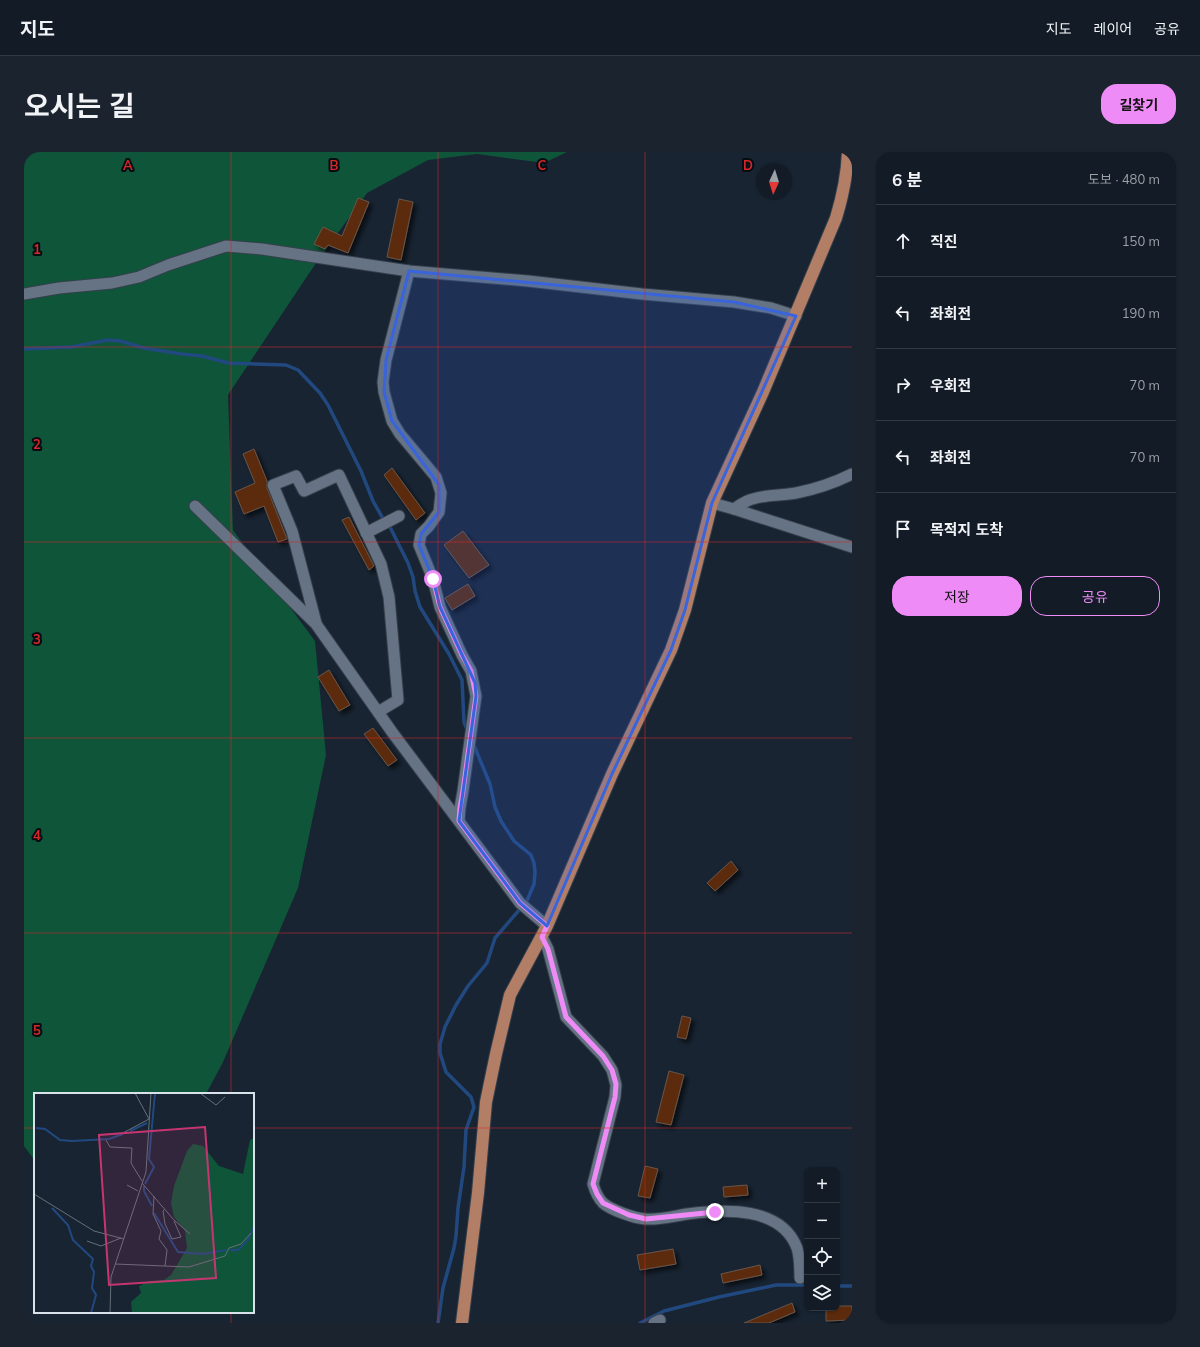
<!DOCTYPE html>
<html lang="ko">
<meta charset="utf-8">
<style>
:root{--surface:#121b26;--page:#1b242e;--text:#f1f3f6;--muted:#9ca1a7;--line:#313943;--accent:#ef8bf6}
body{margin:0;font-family:Mulish,"Noto Sans KR",sans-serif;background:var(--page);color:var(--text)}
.controls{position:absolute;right:12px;bottom:12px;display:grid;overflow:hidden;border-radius:8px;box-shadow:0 1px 3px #0004}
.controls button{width:36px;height:36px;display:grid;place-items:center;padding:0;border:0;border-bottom:1px solid var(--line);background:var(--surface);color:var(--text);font:20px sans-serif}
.compass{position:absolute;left:732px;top:12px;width:36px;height:36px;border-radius:50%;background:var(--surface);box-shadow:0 1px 3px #0004;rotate:184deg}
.stop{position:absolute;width:12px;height:12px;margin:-9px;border:3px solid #ef8bf6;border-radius:50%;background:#fff}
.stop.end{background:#ef8bf6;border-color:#fff;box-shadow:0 1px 4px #0008}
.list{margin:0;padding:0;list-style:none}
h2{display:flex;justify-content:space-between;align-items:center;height:52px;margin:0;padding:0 16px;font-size:17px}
h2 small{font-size:13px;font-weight:400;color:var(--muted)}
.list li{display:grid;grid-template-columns:26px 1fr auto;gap:12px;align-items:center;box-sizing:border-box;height:72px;padding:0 16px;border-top:1px solid var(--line)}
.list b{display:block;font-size:15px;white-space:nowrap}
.list em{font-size:13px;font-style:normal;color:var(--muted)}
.actions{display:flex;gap:8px;padding:12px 16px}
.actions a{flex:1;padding:9px 0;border:1px solid var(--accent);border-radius:16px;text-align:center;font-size:14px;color:var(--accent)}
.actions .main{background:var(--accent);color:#111}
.icon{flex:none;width:22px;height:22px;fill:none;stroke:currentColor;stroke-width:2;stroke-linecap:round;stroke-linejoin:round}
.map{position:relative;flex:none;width:828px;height:1171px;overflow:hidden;border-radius:16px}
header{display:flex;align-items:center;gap:24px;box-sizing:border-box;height:56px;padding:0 20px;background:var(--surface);border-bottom:1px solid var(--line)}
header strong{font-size:19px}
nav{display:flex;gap:22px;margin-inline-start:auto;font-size:14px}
.intro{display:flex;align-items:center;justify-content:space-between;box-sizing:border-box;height:96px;padding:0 24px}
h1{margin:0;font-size:28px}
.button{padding:10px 18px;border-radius:16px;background:var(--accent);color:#111;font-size:14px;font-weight:700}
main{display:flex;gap:24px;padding:0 24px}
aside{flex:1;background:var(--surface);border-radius:16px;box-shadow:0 1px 3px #0004}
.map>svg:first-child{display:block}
.forest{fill:#0e5539}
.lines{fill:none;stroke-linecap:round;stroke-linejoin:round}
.stream{stroke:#21497f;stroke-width:3.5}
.building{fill:#5b2c0b;stroke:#695549;filter:url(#shadow)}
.street-casing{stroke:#363f4b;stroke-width:13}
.primary-casing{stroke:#363f4b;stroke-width:14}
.street{stroke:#657384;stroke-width:11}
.primary{stroke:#b37e66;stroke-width:12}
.route{stroke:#ef8bf6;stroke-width:5}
.marked{fill:#3964db;fill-opacity:0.2;stroke:#3964db;stroke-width:3;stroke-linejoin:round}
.grid{fill:none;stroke:#d62828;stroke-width:1;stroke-opacity:0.55}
.inset-river{fill:none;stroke:#21497f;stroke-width:2}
.inset-road{fill:none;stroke:#65707c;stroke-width:1}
.view{fill:#c53670;fill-opacity:0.15;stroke:#c53670;stroke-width:2}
.inset-edge{fill:none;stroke:#d9e1ea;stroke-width:2}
.grid-label{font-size:13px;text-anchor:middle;font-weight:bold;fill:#d62828;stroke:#070c13;stroke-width:4;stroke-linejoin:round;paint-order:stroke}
</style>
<header>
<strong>지도</strong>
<nav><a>지도</a><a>레이어</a><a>공유</a></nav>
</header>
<div class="intro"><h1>오시는 길</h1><a class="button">길찾기</a></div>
<main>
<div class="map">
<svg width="828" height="1171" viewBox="0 0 828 1171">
<defs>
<filter id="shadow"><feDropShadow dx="3.5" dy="3.5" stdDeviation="2" flood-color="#0009"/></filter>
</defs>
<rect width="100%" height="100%" fill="#182432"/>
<polygon class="forest" points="0,0 543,0 520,11 453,2 404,8 343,41 292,111 204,243 209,378 291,489 302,603 274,736 199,910 182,942 11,942 11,1009 0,994"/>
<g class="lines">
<g class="stream">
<polyline points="0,197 47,195 84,188 96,189 120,196 157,202 178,204 204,211 262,213 274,218 296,241 304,253 337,319 349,349 358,365 365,373 384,411 389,425 391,439 396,455 425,502 438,528 440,570 444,580"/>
<polyline points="449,591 466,632 471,655 477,669 490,689 507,703 510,711 511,720 510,732 502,751"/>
<polyline points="813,1134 828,1134"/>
<polyline points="414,1171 419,1136 430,1096 432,1084 434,1056 440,1015 442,978 450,955 447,945 422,920 416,901 416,892 421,875 432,853 444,834 463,811 471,786 496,757"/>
<polyline points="616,1171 640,1159 695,1145 752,1133 783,1133"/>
</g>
</g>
<g class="building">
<polygon points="334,46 345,50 324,101 304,93 301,97 290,92 299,75 318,84"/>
<polygon points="375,47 389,50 377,108 363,105"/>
<polygon points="230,297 243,329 243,336 263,387 254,390 240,354 220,362 211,340 231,331 219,302"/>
<polygon points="368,316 401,361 392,368 360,323"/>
<polygon points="325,365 350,414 345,418 318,368"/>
<polygon points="439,379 465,413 445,426 420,393"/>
<polygon points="444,432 451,444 428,458 421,446"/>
<polygon points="305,518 326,553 315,559 294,525"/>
<polygon points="349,576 373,608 364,614 340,582"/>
<polygon points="707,709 714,718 691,739 683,731"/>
<polygon points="658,864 667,866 662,887 653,885"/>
<polygon points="645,919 660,923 647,973 632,970"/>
<polygon points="621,1014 634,1017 626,1046 614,1044"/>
<polygon points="723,1033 724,1043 700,1045 699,1035"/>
<polygon points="649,1097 652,1112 616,1118 613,1103"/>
<polygon points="736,1113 738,1123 699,1131 697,1122"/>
<polygon points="768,1151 771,1160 745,1171 720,1171"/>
<polygon points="813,1154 828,1154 828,1168 802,1169 802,1156 813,1156"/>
</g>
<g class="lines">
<g class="street-casing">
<g id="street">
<polyline points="385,119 362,208 359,230 360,240 368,269 376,282 412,325 417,341 415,360 405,374 397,382 395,393 409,427 416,455 438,503 447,519 452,544 439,639 436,656 435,669"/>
<polyline points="0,142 35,136 88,131 115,125 144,113 202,94 238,97 385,119 504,129 618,142 710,150 747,156 772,164"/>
<polyline points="688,351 710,357 828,395"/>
<polyline points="171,354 292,472 368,580 496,751 523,774"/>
<path d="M 710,357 C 714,354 719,351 723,349 C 739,342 756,344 772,341 C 792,337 810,331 828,322"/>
<polyline points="342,381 375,364"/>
<polyline points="292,471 268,379 249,333 272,324 280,339 315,323 357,412 365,445 374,548 354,560"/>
<path d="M 518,785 L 524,797 L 542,865 L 579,904 L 588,918 L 592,933 L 591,945 L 569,1032 C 571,1039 574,1046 579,1051 C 587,1058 610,1066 621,1067 C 635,1068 650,1064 663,1062 C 700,1057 757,1054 773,1096 C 776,1106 776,1116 776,1126"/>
<polyline points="630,1171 636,1168"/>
</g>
</g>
<g class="primary-casing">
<path id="primary" d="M 438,1171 L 454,1041 L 462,950 L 472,902 L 486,843 L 523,774 L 588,622 L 647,498 L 661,458 L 688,351 L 739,240 L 812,66 C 819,43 823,24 824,0"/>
</g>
<use href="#street" class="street"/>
<use href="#primary" class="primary"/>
</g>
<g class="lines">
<polyline class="route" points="409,427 416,455 438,503 447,519 452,544 439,639 436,656 435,669 496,751 523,774 518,785 524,797 542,865 579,904 588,918 592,932 591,945 569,1032 573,1042 579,1051 605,1063 622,1067 691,1060"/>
</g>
<path class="marked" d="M 385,119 L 710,150 L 772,164 L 688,351 L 661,458 L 647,498 L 588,622 L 523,774 L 496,751 L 435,669 L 452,544 L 451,531 L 416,455 L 409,427 L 395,393 L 397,382 L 415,360 L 415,333 L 368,269 L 360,240 L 362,208 Z"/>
<path class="grid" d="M 207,0 L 207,942M 414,0 L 414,1171M 621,0 L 621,1171M 0,195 L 828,195M 0,390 L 828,390M 0,586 L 828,586M 0,781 L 828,781M 0,976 L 11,976M 229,976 L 828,976M 207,1160 L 207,1171"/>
<g transform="translate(10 941)">
<rect width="220" height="220" fill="#182432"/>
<path d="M 220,45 L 220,220 L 98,220 L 97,209 L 107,200 L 105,193 L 115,188 L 130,187 L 137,182 L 153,155 L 151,138 L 140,124 L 137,110 L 140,93 L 153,58 L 159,51 L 169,53 L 185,73 L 209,81 L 216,47 Z" fill="#0e5539"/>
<path class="inset-river" d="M 2,35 L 11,36 L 26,47 L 38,48 L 75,46 L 89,41M 96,38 L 113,30M 111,91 L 120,74 L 115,66 L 121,0M 110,93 L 110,98 L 118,113M 18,115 L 34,132 L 39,147 L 59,166 L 57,173 L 60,179 L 58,195 L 62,202 L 57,220M 120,120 L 144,159 L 169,161 L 192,157M 196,157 L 204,157 L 213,148 L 220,134"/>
<path class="inset-road" d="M 166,0 L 182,12 L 191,4M 89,40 L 115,26 L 101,0M 72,47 L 76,54 L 98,55 L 97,70 L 108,88M 108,90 L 140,127 L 156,141M 93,92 L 104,98M 0,101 L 60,138 L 90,146M 120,103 L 119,121 L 127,138 L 125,146 L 133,157 L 131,173M 131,116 L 129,118 L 131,131 L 138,146 L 147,144 L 140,128M 53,148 L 67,153 L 87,145M 81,171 L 155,174 L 191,163 L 195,155 L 207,151 L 217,140M 76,220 L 77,184 L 112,79 L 117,0"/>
<path class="view" d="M 171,34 L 182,185 L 75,192 L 65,42 Z"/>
<rect width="220" height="220" class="inset-edge"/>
</g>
<g class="grid-label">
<text x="104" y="18">A</text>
<text x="310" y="18">B</text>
<text x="518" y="18">C</text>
<text x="724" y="18">D</text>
<text x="13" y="102">1</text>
<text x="13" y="297">2</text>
<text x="13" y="492">3</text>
<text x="13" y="688">4</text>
<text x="13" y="883">5</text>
</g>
</svg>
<div class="controls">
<button>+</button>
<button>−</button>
<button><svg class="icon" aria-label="locate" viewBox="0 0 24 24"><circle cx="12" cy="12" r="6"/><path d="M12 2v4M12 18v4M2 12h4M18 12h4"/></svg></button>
<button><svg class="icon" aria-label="layers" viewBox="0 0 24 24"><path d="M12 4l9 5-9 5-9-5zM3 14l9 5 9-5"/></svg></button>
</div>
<svg class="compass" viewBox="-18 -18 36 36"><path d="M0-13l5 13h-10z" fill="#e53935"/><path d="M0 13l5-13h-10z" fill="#9ca1a7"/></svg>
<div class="stop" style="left:409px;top:427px"></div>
<div class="stop end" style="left:691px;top:1060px"></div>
</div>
<aside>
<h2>6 분<small>도보 · 480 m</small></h2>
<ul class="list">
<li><svg class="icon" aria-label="ahead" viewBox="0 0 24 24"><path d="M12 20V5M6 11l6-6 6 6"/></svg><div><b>직진</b></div><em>150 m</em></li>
<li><svg class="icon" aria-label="left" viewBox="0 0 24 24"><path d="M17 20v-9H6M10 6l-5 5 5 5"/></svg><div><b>좌회전</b></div><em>190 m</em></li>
<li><svg class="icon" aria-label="right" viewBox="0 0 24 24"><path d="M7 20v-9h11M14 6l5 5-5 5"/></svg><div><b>우회전</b></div><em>70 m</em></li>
<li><svg class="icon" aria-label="left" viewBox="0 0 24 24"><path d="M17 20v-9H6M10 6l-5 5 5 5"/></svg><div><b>좌회전</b></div><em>70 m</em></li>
<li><svg class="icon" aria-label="arrive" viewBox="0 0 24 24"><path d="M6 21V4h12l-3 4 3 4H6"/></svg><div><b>목적지 도착</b></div></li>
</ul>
<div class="actions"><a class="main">저장</a><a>공유</a></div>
</aside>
</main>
